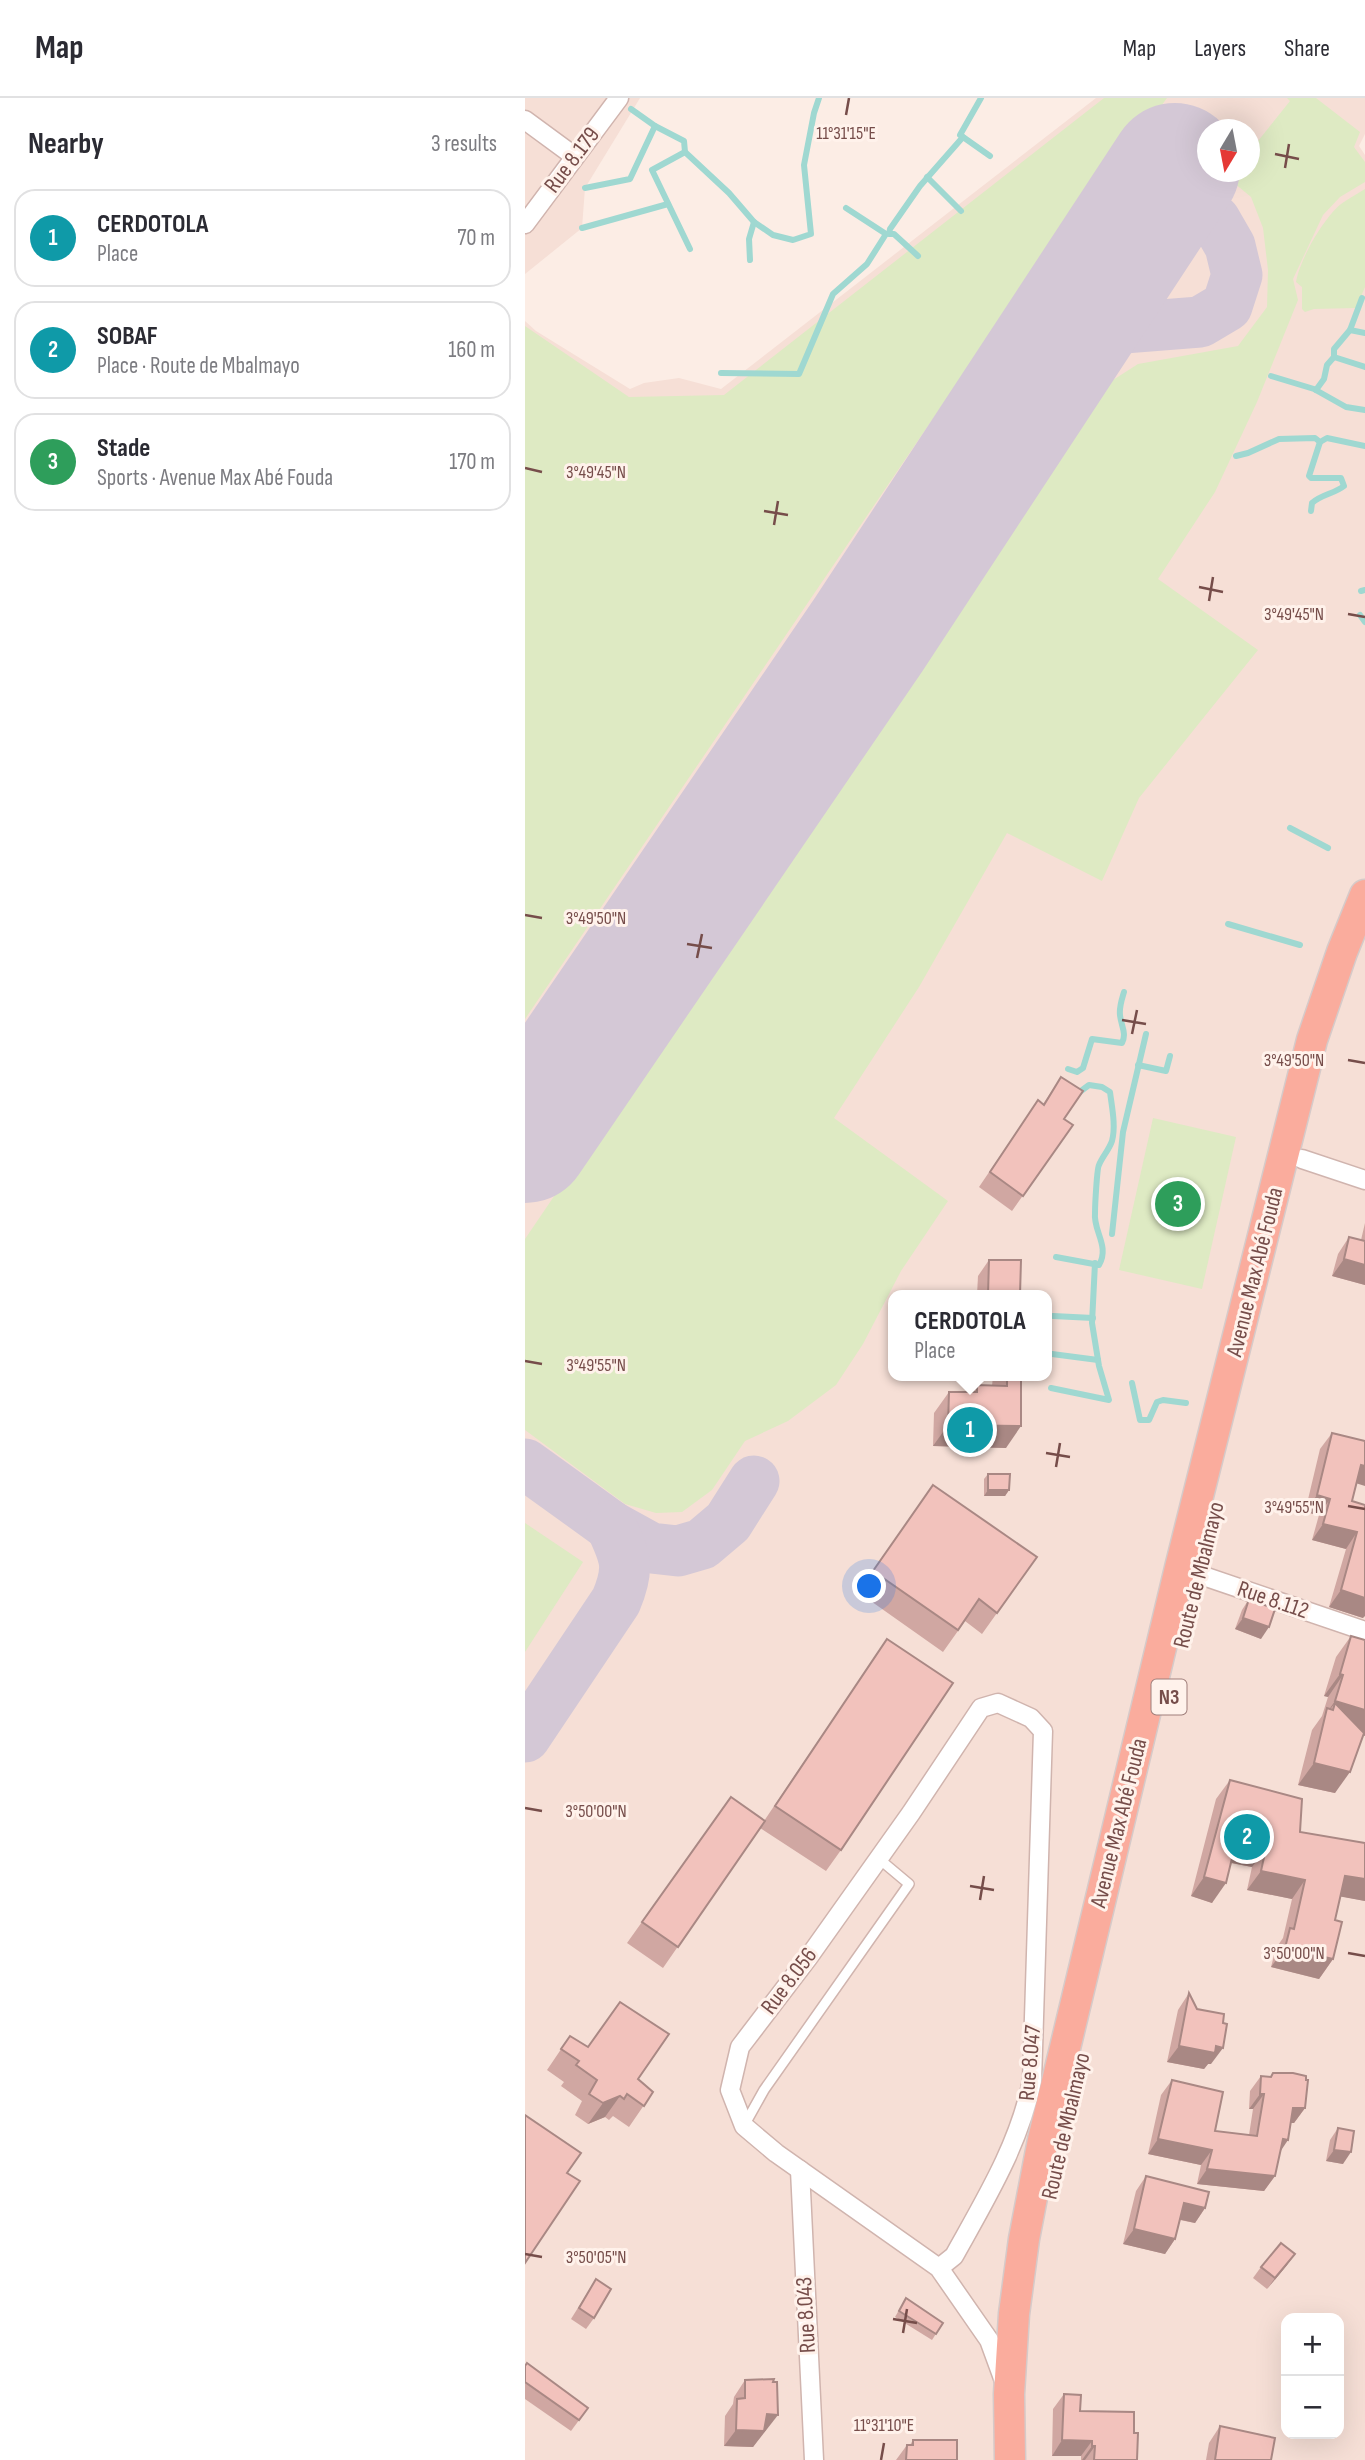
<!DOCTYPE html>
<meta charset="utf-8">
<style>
:root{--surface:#fff;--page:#f7f7f7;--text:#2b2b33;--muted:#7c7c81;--line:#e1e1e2;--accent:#111827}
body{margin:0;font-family:"Sofia Sans Condensed",sans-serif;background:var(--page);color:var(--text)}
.controls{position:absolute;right:21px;bottom:21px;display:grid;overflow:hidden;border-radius:14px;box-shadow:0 7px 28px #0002}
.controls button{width:63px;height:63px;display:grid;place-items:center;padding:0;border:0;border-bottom:2px solid var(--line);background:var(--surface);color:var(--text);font:35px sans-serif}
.compass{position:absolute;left:672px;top:21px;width:63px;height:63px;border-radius:50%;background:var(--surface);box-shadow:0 7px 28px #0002;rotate:190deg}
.you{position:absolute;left:345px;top:1489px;width:24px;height:24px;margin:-18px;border:5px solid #fff;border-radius:50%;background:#1a73e8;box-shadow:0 0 0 10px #1a73e833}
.badge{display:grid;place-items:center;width:46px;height:46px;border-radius:50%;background:var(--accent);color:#fff;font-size:23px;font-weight:700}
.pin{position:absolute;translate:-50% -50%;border:4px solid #fff;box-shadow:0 2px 7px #0006}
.popup{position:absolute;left:363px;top:1192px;width:164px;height:91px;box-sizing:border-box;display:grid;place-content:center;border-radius:14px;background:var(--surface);filter:drop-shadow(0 2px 5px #0005);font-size:23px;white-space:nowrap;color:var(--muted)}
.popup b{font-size:26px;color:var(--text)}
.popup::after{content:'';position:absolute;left:50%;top:100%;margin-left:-14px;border:14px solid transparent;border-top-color:var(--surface)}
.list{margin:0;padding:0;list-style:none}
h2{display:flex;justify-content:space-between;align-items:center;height:91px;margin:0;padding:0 28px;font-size:30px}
h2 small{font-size:23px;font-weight:400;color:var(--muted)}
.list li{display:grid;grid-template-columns:46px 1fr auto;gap:21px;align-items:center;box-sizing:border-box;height:98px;margin:0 14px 14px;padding:0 14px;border:2px solid var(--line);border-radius:21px}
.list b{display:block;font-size:26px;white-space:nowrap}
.list p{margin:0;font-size:23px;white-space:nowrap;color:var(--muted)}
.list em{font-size:23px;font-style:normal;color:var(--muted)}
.map{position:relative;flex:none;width:840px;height:2362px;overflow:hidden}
header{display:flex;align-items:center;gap:42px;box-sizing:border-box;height:98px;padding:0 35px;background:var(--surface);border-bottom:2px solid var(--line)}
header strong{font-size:33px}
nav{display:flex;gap:38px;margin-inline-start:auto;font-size:24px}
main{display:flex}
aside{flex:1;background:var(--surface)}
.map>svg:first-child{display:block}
.residential{fill:#f6dfd6;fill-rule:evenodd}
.green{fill:#deeac3}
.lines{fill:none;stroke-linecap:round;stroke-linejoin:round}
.stream{stroke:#9fd8d1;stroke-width:6}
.taxiway{stroke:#d4c8d6;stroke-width:51}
.runway{stroke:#d4c8d6;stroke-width:130}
.service-casing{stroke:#d0b4ae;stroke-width:12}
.minor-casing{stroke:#d0b4ae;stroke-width:21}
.trunk-casing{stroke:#d6cac9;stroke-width:33}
.service{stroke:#fff;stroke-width:9}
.minor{stroke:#fff;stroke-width:18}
.trunk{stroke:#faac9d;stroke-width:30}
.wall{fill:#d0a7a2}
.shaded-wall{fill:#a98884}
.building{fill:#f2c2bc;stroke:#a98884;stroke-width:2}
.ticks{fill:none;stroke:#764d4a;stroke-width:2.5}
.labels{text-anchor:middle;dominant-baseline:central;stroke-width:6;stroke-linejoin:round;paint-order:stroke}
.shield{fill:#fff2eb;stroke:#9f7e7a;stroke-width:2}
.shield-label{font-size:21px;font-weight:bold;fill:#764d4a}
.street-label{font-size:23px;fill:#764d4a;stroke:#fff2eb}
.ticks-label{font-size:18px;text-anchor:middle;fill:#764d4a;stroke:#fff2eb;stroke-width:6;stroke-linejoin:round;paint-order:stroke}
</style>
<header>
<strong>Map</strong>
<nav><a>Map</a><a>Layers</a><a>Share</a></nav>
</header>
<main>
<aside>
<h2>Nearby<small>3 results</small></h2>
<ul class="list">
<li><span class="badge" style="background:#0f9aa8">1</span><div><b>CERDOTOLA</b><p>Place</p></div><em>70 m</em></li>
<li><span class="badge" style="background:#0f9aa8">2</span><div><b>SOBAF</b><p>Place · Route de Mbalmayo</p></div><em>160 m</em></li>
<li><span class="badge" style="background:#2e9e5b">3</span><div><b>Stade</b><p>Sports · Avenue Max Abé Fouda</p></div><em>170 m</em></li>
</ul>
</aside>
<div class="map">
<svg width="840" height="2362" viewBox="0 0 840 2362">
<rect width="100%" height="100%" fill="#fcede5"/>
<g class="residential">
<polygon points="0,0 115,0 60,90 57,130 0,176"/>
<path d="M 571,0 L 840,0 L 840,36 L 834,48 L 840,57 L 840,2362 L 0,2362 L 0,223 L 11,233 L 105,291 L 119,285 L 154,280 L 196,291 ZM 682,32 L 724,32 L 724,74 L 682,74 ZM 368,1197 L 522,1197 L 522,1278 L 368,1278 ZM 761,2220 L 814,2220 L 814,2336 L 761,2336 Z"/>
</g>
<g class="green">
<polygon points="579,0 642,0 625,23 615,16 0,921 0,228 104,299 199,297"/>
<polygon points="762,0 791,0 835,34 829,49 840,64 840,84 815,99 798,117 768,181 773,202 732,304 690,394 633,481 733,552 614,700 577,783 482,735 394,889 309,1020 423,1103 376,1173 338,1246 311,1287 263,1323 220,1343 187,1392 157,1414 131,1415 100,1406 0,1332 0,1141 554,325 588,282 613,266 713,248 742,209 743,172 738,130 726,99 703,80 708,74 724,74 725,53 765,3"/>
<path d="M 840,91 L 840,189 L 831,210 L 789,211 L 780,214 L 777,211 L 777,189 L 771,184 C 775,161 798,121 816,106 C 823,101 832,96 840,91 Z"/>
<polygon points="628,1020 711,1039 677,1191 594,1172"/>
<polygon points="0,1425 58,1464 0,1554"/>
</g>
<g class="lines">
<g class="stream">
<polyline points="106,11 130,28 159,43 160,54 204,95 229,124 248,137 268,142 286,136 279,67 289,15 294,0"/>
<polyline points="438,39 465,58"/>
<polyline points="160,54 127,72 165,151"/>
<polyline points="402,79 436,113"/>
<polyline points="60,90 105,81 130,28"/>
<polyline points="57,130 143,106"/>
<polyline points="393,158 369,136 364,136 365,131 395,88 438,39 435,37 456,0"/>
<polyline points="225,162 224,141 229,124"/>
<polyline points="825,232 840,235"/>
<polyline points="809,259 840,269"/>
<polyline points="196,275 274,276 308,196 342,166 361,136 321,110"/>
<polyline points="746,278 789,291 821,309 840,312"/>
<polyline points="791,292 799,281 802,267 809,259 809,251 825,232 837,200"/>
<polyline points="711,358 723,355 754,341 790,340 795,344 802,340 840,348"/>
<path d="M 786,413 L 787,405 C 797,396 809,396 819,388 L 816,380 L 786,380 L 784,378 L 795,344"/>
<polyline points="836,493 840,492"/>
<polyline points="835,517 840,524"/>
<polyline points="765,730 803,750"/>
<polyline points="703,826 775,847"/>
<polyline points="613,967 641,973 645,958"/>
<path d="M 543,971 L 552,974 L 558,970 L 567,941 L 597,945 C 602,935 596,928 595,917 C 594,909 597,901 599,894"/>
<polyline points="587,1136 598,1034 621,936"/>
<path d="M 531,1159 L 574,1167 C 585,1148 568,1133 570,1115 C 570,1107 572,1070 574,1067 C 577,1059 584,1052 587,1043 C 591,1028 587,1010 585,994 L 577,989 L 564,987 L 552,996"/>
<polyline points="528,1218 568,1220"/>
<polyline points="527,1256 573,1262"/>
<polyline points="607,1285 615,1322 624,1322 632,1304 638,1302 661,1305"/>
<polyline points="526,1290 584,1302 574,1268 567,1225 570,1165"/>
</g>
<g class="taxiway">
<polyline points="506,288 536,257 586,231 675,224 702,208 712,177 705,148 690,122 660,107 619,101 583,121 565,153 559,208"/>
<polyline points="0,1366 86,1428 126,1450 153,1453 177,1446 203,1424 229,1383"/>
<path d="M 0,1639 L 91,1503 C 105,1470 101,1460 86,1428"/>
</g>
<polyline class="runway" points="0,1040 344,536 650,70"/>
<g class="service-casing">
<polyline id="service" points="220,2026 239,1992 384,1786 353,1760"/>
</g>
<g class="minor-casing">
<g id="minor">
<polyline points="0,22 49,58"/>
<polyline points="0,126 94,0"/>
<polyline points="777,1061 840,1082"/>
<polyline points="655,1470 840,1533"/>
<polyline points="275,2072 289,2362"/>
<path d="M 414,2170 L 251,2055 L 219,2028 L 205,1992 L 215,1949 L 283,1860 L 386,1715 L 456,1610 L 473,1605 L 506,1620 L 518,1633 L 507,1983 C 494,2047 460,2102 429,2158 L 414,2170 L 464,2242 L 479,2283"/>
</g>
</g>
<g class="trunk-casing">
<polyline id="trunk" points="485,2362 484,2296 489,2216 499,2141 518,2042 655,1470 787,942 817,854 840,797"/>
</g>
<use href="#service" class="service"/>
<use href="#minor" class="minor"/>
<use href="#trunk" class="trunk"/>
</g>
<g class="wall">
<polygon points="536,979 539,1021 548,1027 487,1113 454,1089 513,1002 518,1006"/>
<polygon points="840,1125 840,1187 807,1178 813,1156 824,1139 836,1142"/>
<polygon points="464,1162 495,1197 452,1197 453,1178"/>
<polygon points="468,1278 496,1278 481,1350 408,1348 409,1315 424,1294 447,1294 452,1287 467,1288"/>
<polygon points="807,1335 831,1385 827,1403 840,1407 838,1520 804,1509 821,1451 787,1442 794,1417 780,1414 795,1351"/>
<polygon points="463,1376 484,1392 480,1398 459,1398 459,1381"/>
<polygon points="408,1387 512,1459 457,1536 440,1523 418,1554 333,1494"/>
<polygon points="724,1501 736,1541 710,1531 717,1512"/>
<polygon points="826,1538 838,1637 810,1695 773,1687 787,1632 797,1618 803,1599 799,1598 811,1559"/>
<polygon points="362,1541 316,1752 301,1773 235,1730 138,1870 102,1845 206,1699 239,1723"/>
<polygon points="705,1682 775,1734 840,1803 815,1798 810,1822 808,1861 794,1881 746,1869 751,1850 758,1840 767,1801 722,1792 727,1769 706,1765 687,1805 666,1798 691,1701"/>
<polygon points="664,1895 686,1966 683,1966 679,1971 642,1964 653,1912"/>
<polygon points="45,1938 113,1981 128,1994 104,2029 88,2018 84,2022 80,2019 63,2026 50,2017 57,2003 36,1988 39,1984 22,1972"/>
<polygon points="748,1975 780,2010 769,2025 766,2025 755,2053 750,2078 739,2093 672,2086 676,2067 623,2056 636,1997 647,1982 690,2033 724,2037 728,2011 724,2011 725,1993 736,1978 745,1979"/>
<polygon points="813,2030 818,2066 801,2063 805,2042"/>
<polygon points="621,2078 680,2110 670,2125 655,2122 650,2141 640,2156 598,2146 611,2093"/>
<polygon points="762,2167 742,2191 728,2180 736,2169"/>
<polygon points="71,2181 69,2220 61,2231 46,2221"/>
<polygon points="381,2200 418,2225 407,2242 370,2219"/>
<polygon points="0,2268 63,2310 46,2333 0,2301"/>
<polygon points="220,2282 241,2333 239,2333 228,2349 199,2348 200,2318 208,2306 209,2299"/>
<polygon points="539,2296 555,2313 609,2335 612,2362 556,2362 556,2358 527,2358 528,2311"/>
<polygon points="695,2328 746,2362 681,2362 684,2345"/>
<polygon points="388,2342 432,2362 371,2362 382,2347 385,2347"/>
</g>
<g class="shaded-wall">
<polygon points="819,1161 840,1167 840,1187 807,1178"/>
<polygon points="423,1327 496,1328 481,1350 408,1348"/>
<polygon points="836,1367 840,1368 840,1388 824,1383"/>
<polygon points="463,1392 484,1392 480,1398 459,1398"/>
<polygon points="792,1397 805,1401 794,1417 780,1414"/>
<polygon points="798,1426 832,1434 821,1451 787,1442"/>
<polygon points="816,1492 840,1500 840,1518 838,1520 804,1509"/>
<polygon points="718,1520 744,1529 736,1541 710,1531"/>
<polygon points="815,1576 818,1577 803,1599 799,1598"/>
<polygon points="810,1603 840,1612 840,1638 799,1625 808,1612 810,1605 800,1618 801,1616"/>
<polygon points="789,1665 825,1674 810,1695 773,1687"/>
<polygon points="711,1744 741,1750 727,1769 697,1763"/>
<polygon points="736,1773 780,1782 767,1801 722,1792"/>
<polygon points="820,1778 840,1781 840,1803 807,1797"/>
<polygon points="679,1779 701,1785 687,1805 666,1798"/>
<polygon points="760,1850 808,1861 794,1881 746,1869"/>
<polygon points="654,1948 691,1948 698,1950 686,1966 683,1966 679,1971 642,1964"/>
<polygon points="735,1996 739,1996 728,2011 724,2011"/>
<polygon points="95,1998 80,2019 63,2026 78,2005"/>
<polygon points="768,2010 780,2010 769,2025 757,2025"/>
<polygon points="633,2041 687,2052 676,2067 623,2056"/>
<polygon points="758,2041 763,2042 753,2057"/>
<polygon points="809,2052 826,2054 818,2066 801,2063"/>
<polygon points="682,2071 750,2078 739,2093 672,2086"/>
<polygon points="659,2105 680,2110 670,2125 648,2120"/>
<polygon points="609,2131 650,2141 640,2156 598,2146"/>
<polygon points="770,2156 762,2167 742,2191 750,2180"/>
<polygon points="242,2316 253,2317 228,2349 199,2348 211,2332"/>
<polygon points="537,2342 567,2343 556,2358 527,2358"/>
<polygon points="567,2348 570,2348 560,2362 557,2362"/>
</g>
<g class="building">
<polygon points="536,979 558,993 539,1021 548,1027 498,1098 465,1074 513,1002 519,1007"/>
<polygon points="824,1139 840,1143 840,1167 819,1161"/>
<polygon points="464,1162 496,1162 495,1197 463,1197"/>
<polygon points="482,1278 496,1278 496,1328 423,1327 424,1294 452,1294 452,1287 482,1288"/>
<polygon points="807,1335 840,1343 840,1368 836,1367 827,1403 840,1407 840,1500 816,1492 832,1434 798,1426 805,1401 792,1397"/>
<polygon points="463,1376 485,1376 484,1392 463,1392"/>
<polygon points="408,1387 512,1459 472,1515 454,1501 433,1532 348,1473"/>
<polygon points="724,1501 750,1511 744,1529 718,1520"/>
<polygon points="826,1538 840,1542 840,1612 810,1603 818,1577 815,1576"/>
<polygon points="362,1541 428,1585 316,1752 250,1708"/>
<polygon points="810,1605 839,1635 825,1674 789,1665 802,1610 808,1612"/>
<polygon points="705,1682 777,1701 775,1734 840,1745 840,1781 820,1778 810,1822 817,1824 808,1861 760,1850 765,1830 769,1831 780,1782 736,1773 741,1750 711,1744 701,1785 679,1779"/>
<polygon points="206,1699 240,1723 153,1849 117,1824"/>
<polygon points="664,1895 672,1911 699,1916 698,1925 702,1926 698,1950 691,1948 690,1955 654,1948"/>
<polygon points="95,1904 144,1936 113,1981 128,1994 119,2008 102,1996 99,2001 95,1998 78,2005 64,1996 72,1982 51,1967 54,1963 36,1951 45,1938 63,1949"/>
<polygon points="748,1975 768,1975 781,1978 781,1982 783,1982 780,2010 768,2010 763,2042 758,2041 750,2078 682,2071 687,2052 633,2041 647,1982 698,1994 690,2033 732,2038 739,1996 735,1996 736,1978 746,1979"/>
<polygon points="0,2017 56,2055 42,2075 55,2083 0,2165"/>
<polygon points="813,2030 829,2033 826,2054 809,2052"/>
<polygon points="621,2078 684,2094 680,2110 659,2105 650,2141 609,2131"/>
<polygon points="756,2145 770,2156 750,2180 736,2169"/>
<polygon points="71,2181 86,2191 69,2220 54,2210"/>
<polygon points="381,2200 418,2225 411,2236 374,2213"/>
<polygon points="2,2265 63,2310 54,2322 0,2284 0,2268"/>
<polygon points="249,2281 248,2284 252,2284 253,2317 242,2316 239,2333 211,2332 212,2301 220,2300 220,2282"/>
<polygon points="539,2296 556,2297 555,2313 609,2314 609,2335 613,2335 612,2362 569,2362 570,2348 567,2348 567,2343 537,2342"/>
<polygon points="695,2328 750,2340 746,2362 690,2362"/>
<polygon points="388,2342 432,2342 432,2362 381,2362 382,2347 388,2347"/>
</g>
<path class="ticks" d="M 321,17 L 324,0M 750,56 L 774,61M 760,70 L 764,46M 0,370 L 17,374M 239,413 L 263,417M 249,427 L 253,403M 674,489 L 698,494M 684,503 L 688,479M 823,516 L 840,519M 0,817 L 17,820M 162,846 L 187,850M 172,860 L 177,836M 597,922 L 621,926M 607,936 L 612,912M 823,962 L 840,965M 0,1263 L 17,1266M 521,1355 L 545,1359M 531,1369 L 535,1345M 823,1408 L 840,1411M 0,1710 L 17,1713M 445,1788 L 469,1792M 455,1802 L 459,1778M 823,1855 L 840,1858M 0,2156 L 17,2159M 368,2221 L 392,2225M 378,2235 L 382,2211M 356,2362 L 359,2345"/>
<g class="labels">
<rect class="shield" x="626.5" y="1581.5" width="35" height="35" rx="5"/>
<g class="shield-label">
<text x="644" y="1599">N3</text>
</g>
<g class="street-label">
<text transform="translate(47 62) rotate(-53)">Rue 8.179</text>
<text transform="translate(730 1174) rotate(-76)">Avenue Max Abé Fouda</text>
<text transform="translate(674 1477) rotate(-76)">Route de Mbalmayo</text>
<text transform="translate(748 1502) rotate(19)">Rue 8.112</text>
<text transform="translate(594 1725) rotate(-76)">Avenue Max Abé Fouda</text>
<text transform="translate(264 1883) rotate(-53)">Rue 8.056</text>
<text transform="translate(505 1965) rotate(-85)">Rue 8.047</text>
<text transform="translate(541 2028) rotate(-77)">Route de Mbalmayo</text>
<text transform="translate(281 2217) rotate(-93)">Rue 8.043</text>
</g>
</g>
<g class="ticks-label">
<text x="321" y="41">11°31'15"E</text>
<text x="71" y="380">3°49'45"N</text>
<text x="769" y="522">3°49'45"N</text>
<text x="71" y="826">3°49'50"N</text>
<text x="769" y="968">3°49'50"N</text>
<text x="71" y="1273">3°49'55"N</text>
<text x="769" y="1415">3°49'55"N</text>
<text x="71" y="1719">3°50'00"N</text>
<text x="769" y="1861">3°50'00"N</text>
<text x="71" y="2165">3°50'05"N</text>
<text x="359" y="2333">11°31'10"E</text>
</g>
</svg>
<div class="controls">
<button>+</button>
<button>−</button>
</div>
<svg class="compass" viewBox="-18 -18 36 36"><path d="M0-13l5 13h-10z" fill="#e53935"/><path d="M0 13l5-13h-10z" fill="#7c7c81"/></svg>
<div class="you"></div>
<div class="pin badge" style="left:445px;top:1332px;background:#0f9aa8">1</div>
<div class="popup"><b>CERDOTOLA</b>Place</div>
<div class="pin badge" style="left:722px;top:1739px;background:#0f9aa8">2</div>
<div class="pin badge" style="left:653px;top:1106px;background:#2e9e5b">3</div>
</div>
</main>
